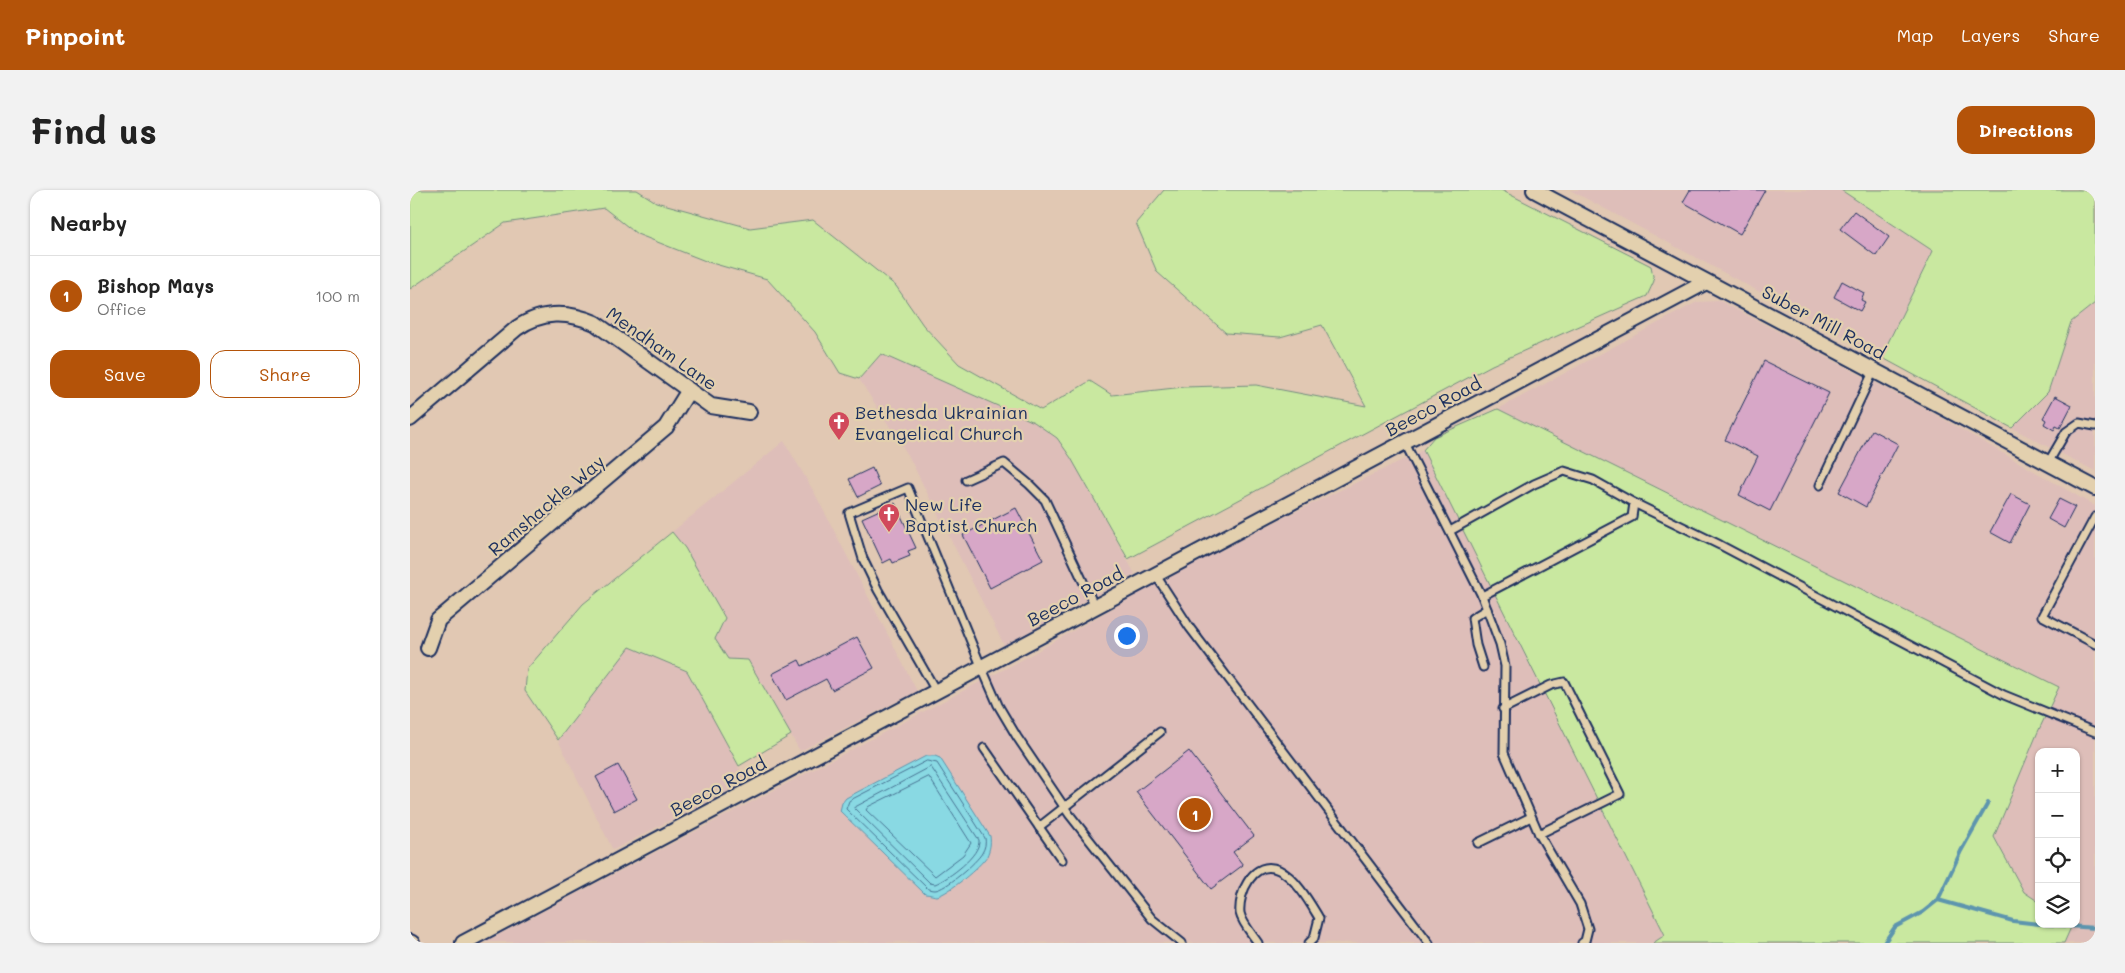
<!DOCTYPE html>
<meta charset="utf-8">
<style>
:root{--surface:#fff;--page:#f2f2f2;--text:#222;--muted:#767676;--line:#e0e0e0;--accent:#b45309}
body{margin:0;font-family:Mali,sans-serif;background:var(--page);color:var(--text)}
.controls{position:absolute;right:15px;bottom:15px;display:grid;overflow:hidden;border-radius:10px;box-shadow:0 1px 4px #0004}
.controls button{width:45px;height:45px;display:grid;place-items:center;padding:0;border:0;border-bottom:1px solid var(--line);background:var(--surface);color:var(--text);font:25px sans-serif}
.you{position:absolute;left:716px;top:445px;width:18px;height:18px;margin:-12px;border:4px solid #fff;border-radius:50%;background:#1a73e8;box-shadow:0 0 0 8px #1a73e833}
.badge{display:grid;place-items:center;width:32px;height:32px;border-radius:50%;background:var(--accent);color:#fff;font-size:16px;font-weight:700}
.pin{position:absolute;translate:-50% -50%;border:2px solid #fff;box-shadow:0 1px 5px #0006}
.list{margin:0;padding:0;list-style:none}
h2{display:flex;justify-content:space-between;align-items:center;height:65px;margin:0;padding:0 20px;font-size:21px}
h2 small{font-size:16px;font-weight:400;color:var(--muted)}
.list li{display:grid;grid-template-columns:32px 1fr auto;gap:15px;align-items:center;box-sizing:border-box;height:80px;padding:0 20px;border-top:1px solid var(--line)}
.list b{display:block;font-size:19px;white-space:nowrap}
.list p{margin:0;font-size:16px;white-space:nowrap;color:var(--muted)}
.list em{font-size:16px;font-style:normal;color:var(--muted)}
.actions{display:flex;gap:10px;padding:15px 20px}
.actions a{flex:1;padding:11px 0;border:1px solid var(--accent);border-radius:15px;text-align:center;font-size:18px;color:var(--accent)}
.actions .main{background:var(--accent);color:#fff}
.icon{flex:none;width:28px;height:28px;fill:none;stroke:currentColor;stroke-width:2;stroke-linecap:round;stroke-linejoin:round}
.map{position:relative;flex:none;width:1685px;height:753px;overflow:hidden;border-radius:15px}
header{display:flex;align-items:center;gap:30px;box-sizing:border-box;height:70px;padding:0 25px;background:var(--accent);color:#fff}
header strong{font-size:24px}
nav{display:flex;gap:28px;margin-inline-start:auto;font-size:18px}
.intro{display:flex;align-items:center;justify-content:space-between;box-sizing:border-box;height:120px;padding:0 30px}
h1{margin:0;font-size:35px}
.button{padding:12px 22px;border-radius:15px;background:var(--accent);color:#fff;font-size:18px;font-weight:700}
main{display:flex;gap:30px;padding:0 30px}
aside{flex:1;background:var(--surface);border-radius:15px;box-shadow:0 1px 4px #0004}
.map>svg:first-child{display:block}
.built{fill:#debeb9}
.green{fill:#c9e8a0;stroke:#728c7f}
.water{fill:#89d9e3;stroke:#5d95ae}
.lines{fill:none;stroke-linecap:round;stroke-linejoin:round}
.shore{stroke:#477393;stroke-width:1}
.stream{stroke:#5d95ae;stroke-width:4}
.building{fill:#d7a7c7;stroke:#1b2f5e}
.lane-casing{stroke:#1b2f5e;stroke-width:11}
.street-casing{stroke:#1b2f5e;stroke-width:18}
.lane{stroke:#e3d0ae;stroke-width:7}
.street{stroke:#e3d0ae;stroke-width:14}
.labels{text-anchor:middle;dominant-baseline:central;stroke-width:4.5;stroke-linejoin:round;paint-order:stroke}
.street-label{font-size:18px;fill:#1b2f5e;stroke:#e3d0ae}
.poi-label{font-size:18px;fill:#1b2f5e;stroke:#e3d0ae;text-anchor:start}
</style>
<header>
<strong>Pinpoint</strong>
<nav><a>Map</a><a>Layers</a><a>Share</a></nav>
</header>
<div class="intro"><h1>Find us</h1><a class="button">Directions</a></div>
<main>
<aside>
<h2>Nearby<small></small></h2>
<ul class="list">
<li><span class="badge">1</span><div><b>Bishop Mays</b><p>Office</p></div><em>100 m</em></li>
</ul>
<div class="actions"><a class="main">Save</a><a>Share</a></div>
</aside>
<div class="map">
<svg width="1685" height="753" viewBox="0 0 1685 753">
<rect width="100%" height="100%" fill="#e1c8b3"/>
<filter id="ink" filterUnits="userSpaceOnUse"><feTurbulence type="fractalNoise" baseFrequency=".02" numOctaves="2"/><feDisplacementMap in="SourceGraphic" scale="10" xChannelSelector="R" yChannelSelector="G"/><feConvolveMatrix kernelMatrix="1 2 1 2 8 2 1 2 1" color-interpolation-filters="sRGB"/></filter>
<g filter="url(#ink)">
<g class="built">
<polygon points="1160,0 1431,0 1523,61 1471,167"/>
<polygon points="1310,111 1521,222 1685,316 1685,753 1654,753 1662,734 1666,734 1666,562 1629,562 1629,712 1614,702 1584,647 1627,544 1649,497 1088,219 1287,112"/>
<polygon points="1685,113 1685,281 1602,238 1638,202 1661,132"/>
<polygon points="471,164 624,232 647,248 661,268 725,384 594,455 498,265 449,189"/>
<polygon points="374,251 404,302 507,501 390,561 338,471 318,469 305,449 315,428 275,358 262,342"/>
<polygon points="1013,260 1255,746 1243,753 75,752 608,472 737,399 871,329"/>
<polygon points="219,457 277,481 336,591 203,660 148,550"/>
</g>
<g class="green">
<polygon points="0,0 227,0 246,12 340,38 403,30 486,96 513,135 549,174 631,220 680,191 702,205 774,197 846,195 956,216 912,135 870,147 816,143 747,82 726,33 754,0 1091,0 1241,76 1244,91 1237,106 1082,175 718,369 661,268 647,248 624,232 471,164 449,189 430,183 405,142 357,89 298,72 227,44 194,18 95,33 0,99"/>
<polygon points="1431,0 1685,0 1685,113 1661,132 1638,202 1602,238 1471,167 1523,61"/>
<polygon points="1088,219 1649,497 1627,544 1584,647 1614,702 1629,712 1629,734 1662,735 1654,753 1243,753 1255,745 1013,260 1024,247"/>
<polygon points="262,342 275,358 315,428 305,449 318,469 338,470 381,545 329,576 277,481 220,457 148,550 115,501 117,479 173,414"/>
</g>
<path class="water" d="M 516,566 L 525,566 L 530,568 L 580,646 C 581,654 580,659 577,666 C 571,676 538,704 527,706 C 524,706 519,704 515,704 L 430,621 L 432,613 L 436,608 Z"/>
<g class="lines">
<g class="shore">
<path d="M 517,571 L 527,573 L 575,648 C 576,653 575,658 572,663 C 567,672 535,700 525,700 C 523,700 518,699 517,698 L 436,619 L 439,611 Z"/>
<path d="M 521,577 L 569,650 C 571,665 538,689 525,694 L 520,693 L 444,618 Z"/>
<polygon points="519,587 561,653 553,665 525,686 456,620 458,617"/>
</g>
<g class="stream">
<polyline points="1528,710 1603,731 1629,734"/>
<polyline points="1632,734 1685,738"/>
<polyline points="1474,753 1485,737 1513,722 1528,710 1551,661 1578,613"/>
</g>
</g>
<g class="building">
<polygon points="1280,0 1355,0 1330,44 1273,12"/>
<polygon points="1444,21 1479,47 1466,66 1430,39"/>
<polygon points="1432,91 1454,103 1451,110 1455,112 1450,121 1424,107"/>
<polygon points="1354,171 1419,203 1360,321 1329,305 1348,266 1315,250"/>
<polygon points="1645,206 1662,215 1650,238 1646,236 1644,240 1634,234 1636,230 1633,228"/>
<polygon points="1462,240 1488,254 1456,317 1429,302"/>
<polygon points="462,278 470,296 448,307 439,289"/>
<polygon points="1601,304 1620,314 1600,353 1580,342"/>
<polygon points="1649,309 1665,317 1654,338 1638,329"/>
<polygon points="485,313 506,358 498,361 500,366 483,373 481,369 473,373 452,328"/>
<polygon points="606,318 633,370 580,398 553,345"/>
<polygon points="447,447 464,478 422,500 416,489 376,510 362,484 389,470 392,476"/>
<polygon points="779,561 844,646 823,662 833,675 801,699 726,602"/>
<polygon points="208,575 227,609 204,621 186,587"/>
</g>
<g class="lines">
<g class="lane-casing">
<g id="lane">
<polyline points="995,253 1072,406 1090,454 1095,476 1094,563 1129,644 1170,714 1178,739 1175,751 1172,753"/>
<polyline points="1638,273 1656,242 1669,233 1685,236"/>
<polyline points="556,290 594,273 619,294 635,310 685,417"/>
<polyline points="1410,295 1464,180"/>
<polyline points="1685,327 1632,426 1685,454"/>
<polyline points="1040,341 1124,294 1154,281 1183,290 1224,313 1310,355 1594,505 1685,542"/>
<polyline points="745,384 780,438 1019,753"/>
<polyline points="1072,406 1222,327 1224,313"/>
<polyline points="1073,477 1066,455 1062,428 1077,419"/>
<polyline points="526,501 468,400 453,369 439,323 498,298 571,476 588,515 607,547 659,624 742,729 772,753"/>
<polyline points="1093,519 1141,495 1154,492 1210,604 1129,644"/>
<polyline points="574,558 652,670"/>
<polyline points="629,637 750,542"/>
<polyline points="1068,653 1121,627"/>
<path d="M 848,753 C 842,744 832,733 830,723 C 828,703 844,668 869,680 C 886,688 900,713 909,728 L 904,748 L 899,753"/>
</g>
</g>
<g class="street-casing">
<g id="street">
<polyline points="1124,0 1685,298"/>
<path d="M 0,229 L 107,138 C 132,121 157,121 185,133 L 301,216 L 339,222"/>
<polyline points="18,458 28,430 256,237 279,200"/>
<polyline points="0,752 2,753"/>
<polyline points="53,753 1296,92"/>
</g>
</g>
<use href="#lane" class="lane"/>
<use href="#street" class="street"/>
</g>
</g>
<defs>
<g id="church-pin" transform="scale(1.125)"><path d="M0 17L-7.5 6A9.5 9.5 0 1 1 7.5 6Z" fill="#d1495b" stroke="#e3d0ae"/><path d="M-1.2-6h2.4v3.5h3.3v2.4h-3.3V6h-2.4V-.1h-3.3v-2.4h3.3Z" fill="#fff"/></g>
</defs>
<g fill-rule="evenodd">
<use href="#church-pin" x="429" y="232"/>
<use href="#church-pin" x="479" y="324"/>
</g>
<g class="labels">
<g class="street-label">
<text transform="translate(1414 132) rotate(28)">Suber Mill Road</text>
<text transform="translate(252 158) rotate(35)">Mendham Lane</text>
<text transform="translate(1023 216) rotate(-28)">Beeco Road</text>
<text transform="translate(136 315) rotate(-40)">Ramshackle Way</text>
<text transform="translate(665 406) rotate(-28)">Beeco Road</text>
<text transform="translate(308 596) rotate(-28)">Beeco Road</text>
</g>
<g class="poi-label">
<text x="445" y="222">Bethesda Ukrainian<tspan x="445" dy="21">Evangelical Church</tspan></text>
<text x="495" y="314">New Life<tspan x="495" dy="21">Baptist Church</tspan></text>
</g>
</g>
</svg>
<div class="controls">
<button>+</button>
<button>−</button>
<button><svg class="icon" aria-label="locate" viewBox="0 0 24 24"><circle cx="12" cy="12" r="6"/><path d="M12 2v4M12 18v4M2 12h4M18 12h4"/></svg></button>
<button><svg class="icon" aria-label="layers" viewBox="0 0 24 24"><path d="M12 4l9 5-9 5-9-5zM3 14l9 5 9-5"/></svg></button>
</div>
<div class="you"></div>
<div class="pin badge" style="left:785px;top:624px">1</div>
</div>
</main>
